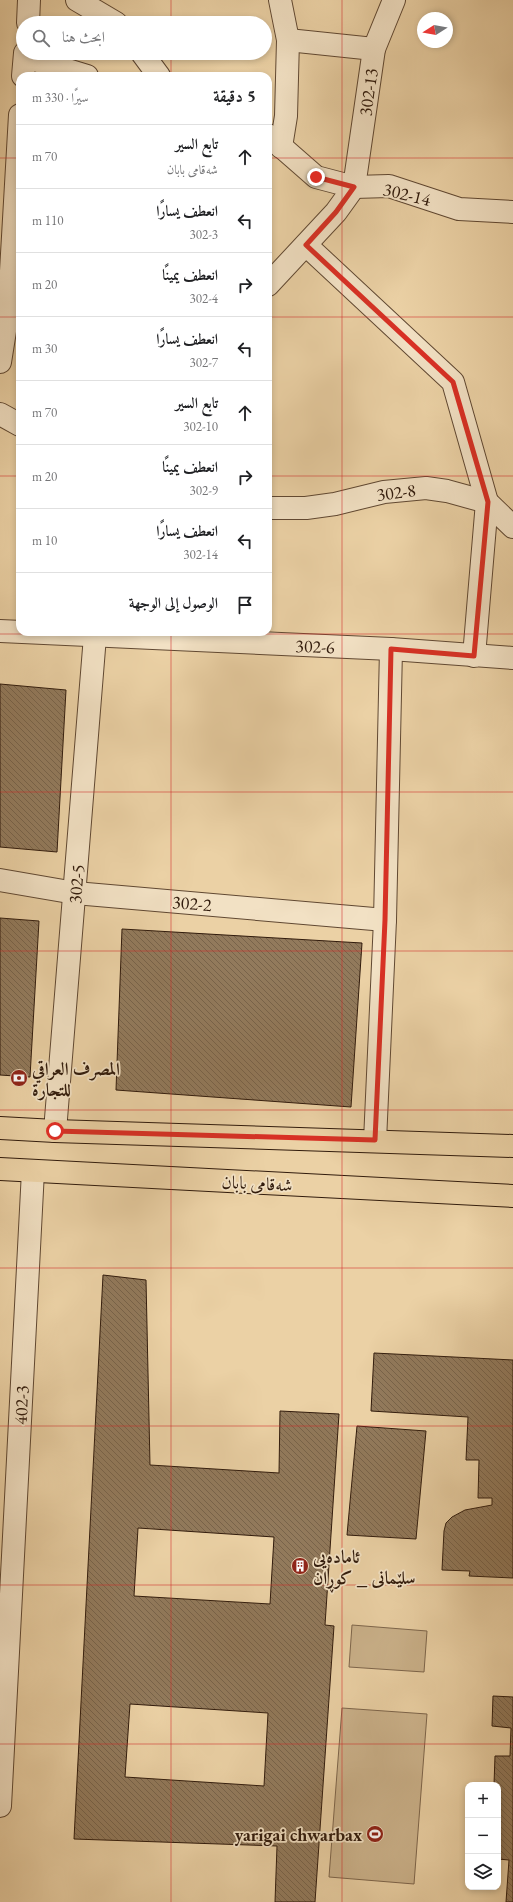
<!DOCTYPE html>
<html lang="ar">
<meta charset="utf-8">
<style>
:root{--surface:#fff;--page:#f2f2f2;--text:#202124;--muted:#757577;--line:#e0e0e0}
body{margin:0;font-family:"EB Garamond",Amiri,serif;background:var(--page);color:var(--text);direction:rtl}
.controls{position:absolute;right:12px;bottom:12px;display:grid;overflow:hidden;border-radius:8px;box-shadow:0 2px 6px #0003}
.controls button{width:36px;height:36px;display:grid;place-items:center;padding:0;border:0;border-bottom:1px solid var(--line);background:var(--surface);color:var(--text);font:20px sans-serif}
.compass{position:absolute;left:417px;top:12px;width:36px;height:36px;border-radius:50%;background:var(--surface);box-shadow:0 2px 6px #0003;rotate:259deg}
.stop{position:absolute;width:12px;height:12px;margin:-9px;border:3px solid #d93025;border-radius:50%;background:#fff}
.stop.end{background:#d93025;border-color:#fff;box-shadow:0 1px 4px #0008}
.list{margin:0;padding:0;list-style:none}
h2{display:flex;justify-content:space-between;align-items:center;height:52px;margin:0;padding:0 16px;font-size:17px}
h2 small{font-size:13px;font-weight:400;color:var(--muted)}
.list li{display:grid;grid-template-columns:26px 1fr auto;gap:12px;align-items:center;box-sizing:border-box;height:64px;padding:0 16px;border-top:1px solid var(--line)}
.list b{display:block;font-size:15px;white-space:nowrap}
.list p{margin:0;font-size:13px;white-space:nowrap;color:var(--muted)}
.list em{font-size:13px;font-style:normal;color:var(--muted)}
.icon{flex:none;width:22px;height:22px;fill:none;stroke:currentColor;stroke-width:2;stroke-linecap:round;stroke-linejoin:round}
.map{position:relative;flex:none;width:513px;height:1902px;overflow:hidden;direction:ltr}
.search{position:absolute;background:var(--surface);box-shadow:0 2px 6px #0003;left:16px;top:16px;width:256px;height:44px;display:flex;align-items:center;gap:10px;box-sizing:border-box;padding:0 14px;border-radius:22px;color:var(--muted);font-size:15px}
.panel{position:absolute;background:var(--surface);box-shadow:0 2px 6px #0003;left:16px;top:72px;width:256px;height:564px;border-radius:12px;direction:rtl}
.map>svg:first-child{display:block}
.garden{fill:#cbb28b;stroke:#7e664c}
.building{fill:url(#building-back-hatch);stroke:#311b0c;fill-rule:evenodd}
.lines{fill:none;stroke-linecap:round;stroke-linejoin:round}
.minor-casing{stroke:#604832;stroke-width:24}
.primary-casing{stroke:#311b0c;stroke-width:24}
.minor{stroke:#f2e1c4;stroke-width:22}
.primary{stroke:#ebd1a5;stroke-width:22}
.route{stroke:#d93025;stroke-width:5}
.grid{fill:none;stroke:#d62828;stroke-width:1;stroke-opacity:0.55}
.labels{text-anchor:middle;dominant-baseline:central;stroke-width:3.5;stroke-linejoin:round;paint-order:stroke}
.street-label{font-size:18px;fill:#311b0c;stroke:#f2e1c4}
.poi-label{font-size:18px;font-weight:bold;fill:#311b0c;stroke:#f2e1c4;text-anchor:start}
</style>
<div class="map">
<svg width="513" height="1902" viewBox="0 0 513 1902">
<defs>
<pattern id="building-back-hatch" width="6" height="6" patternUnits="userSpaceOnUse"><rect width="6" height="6" fill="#927a5c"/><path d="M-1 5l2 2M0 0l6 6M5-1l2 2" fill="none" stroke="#78634a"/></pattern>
</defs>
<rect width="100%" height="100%" fill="#ebd1a5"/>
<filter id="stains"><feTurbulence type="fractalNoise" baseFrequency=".005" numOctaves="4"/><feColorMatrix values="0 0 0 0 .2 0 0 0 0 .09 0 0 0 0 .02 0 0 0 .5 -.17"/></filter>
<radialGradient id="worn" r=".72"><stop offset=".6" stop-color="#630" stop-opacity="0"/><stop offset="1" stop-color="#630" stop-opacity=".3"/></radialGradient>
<g class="garden">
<polygon points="352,1625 427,1631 424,1672 349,1667"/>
<polygon points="342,1708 427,1714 414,1884 329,1877"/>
</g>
<g class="building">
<polygon points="0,684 66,690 57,852 0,847"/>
<polygon points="0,918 39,921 30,1077 0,1075"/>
<polygon points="122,929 362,943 351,1107 116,1090"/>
<path d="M 103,1275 L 146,1280 L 150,1465 L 279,1473 L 280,1411 L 339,1414 L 325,1625 L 334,1626 L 315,1902 L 275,1902 L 277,1846 L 74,1839 ZM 138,1528 L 274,1537 L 270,1604 L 134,1596 ZM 130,1704 L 268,1713 L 264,1786 L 125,1777 Z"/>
<polygon points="374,1353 513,1360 513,1578 469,1576 470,1571 442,1570 444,1531 446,1523 452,1517 465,1510 492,1505 492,1498 478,1498 479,1460 466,1460 468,1417 371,1411"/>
<polygon points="357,1426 426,1431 416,1539 347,1535"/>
<polygon points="493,1696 513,1697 513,1902 506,1902 509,1860 498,1859 498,1785 484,1785 494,1785 495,1756 510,1756 511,1728 492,1726"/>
</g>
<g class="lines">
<g class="minor-casing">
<g id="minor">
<polyline points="77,0 116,23"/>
<polyline points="280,0 288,40 286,116 281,147"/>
<polyline points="28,23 29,0"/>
<polyline points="288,40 374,49"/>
<polyline points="142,53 159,76"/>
<polyline points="25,57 87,76"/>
<polyline points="23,76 25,53"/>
<polyline points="268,135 316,177 354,187 389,186 459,209 513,212"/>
<polyline points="306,245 453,382 487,502 474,656"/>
<polyline points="268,285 336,212 354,187 374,49 394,0"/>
<polyline points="0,362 9,306 20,115"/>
<polyline points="0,414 20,425"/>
<polyline points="268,508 306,508 335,504 384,492 426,488 447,491 487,502 513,527"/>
<polyline points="0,631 391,649 513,658"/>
<polyline points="0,880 75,893 385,920"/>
<polyline points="55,1131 95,636"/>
<polyline points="375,1141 385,920 391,649"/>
<polyline points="0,1806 33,1171"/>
</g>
</g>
<g class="primary-casing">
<g id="primary">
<polyline points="0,1128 55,1131 513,1146"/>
<polyline points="0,1169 513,1196"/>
</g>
</g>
<use href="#minor" class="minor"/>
<use href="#primary" class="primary"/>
</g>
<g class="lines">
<polyline class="route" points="55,1131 375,1140 385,920 391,649 474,656 488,502 453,382 306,245 336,212 354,187 316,177"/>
</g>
<path class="grid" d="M 171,0 L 171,23M 342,0 L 342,1902M 171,53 L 171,76M 0,158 L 20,158M 268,158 L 513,158M 0,317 L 20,317M 268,317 L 513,317M 0,476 L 20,476M 268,476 L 513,476M 171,632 L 171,1902M 0,634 L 513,634M 0,792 L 513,792M 0,951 L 513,951M 0,1110 L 513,1110M 0,1268 L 513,1268M 0,1426 L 513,1426M 0,1585 L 513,1585M 0,1744 L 513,1744"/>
<defs>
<g id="bank-disc" transform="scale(0.9)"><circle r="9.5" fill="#8f2418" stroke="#f2e1c4"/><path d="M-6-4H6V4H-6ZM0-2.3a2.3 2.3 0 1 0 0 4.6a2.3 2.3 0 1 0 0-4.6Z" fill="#fff"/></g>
<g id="building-disc" transform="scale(0.9)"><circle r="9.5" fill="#8f2418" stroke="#f2e1c4"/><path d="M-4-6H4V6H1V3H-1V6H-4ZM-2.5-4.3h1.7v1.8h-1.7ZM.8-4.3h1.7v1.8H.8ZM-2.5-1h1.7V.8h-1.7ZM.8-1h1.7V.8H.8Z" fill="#fff"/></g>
<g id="stadium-disc" transform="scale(0.9)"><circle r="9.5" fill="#8f2418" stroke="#f2e1c4"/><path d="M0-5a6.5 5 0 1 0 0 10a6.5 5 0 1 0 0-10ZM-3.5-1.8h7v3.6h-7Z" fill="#fff"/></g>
</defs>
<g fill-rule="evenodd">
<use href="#bank-disc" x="19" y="1078"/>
<use href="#building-disc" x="300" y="1566"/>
<use href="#stadium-disc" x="375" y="1834"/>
</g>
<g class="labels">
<g class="street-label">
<text transform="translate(368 92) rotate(-82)">302-13</text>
<text transform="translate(407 194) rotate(14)">302-14</text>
<text transform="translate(396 492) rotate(-7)">302-8</text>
<text transform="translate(315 646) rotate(2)">302-6</text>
<text transform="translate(76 884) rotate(-85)">302-5</text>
<text transform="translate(192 903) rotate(5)">302-2</text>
<text transform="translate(257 1183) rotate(3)">شەقامی بابان</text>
<text transform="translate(21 1405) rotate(-87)">402-3</text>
</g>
<g class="poi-label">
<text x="32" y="1068">المصرف العراقي<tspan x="32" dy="21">للتجارة</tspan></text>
<text x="313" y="1556">ئامادەیی<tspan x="313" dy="21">سلێمانی _ کوڕان</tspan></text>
<text x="362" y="1834" text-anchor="end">yarigai chwarbax</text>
</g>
</g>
<rect width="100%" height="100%" filter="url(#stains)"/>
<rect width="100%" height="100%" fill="url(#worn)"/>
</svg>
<div class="controls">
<button>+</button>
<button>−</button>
<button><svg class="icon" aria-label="layers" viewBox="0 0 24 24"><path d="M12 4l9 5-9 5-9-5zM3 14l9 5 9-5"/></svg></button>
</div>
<svg class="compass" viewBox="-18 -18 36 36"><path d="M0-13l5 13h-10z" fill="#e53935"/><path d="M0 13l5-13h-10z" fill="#757577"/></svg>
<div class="stop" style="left:55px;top:1131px"></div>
<div class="stop end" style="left:316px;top:177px"></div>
<div class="search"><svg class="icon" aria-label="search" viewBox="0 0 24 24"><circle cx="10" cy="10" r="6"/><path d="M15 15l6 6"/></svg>ابحث هنا</div>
<section class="panel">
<h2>5 دقيقة<small>سيرًا · 330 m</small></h2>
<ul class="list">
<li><svg class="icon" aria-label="ahead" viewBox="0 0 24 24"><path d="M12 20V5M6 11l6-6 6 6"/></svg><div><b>تابع السير</b><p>شەقامی بابان</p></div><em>70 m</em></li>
<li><svg class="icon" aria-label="left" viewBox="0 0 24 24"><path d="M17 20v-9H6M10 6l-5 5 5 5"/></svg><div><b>انعطف يسارًا</b><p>302-3</p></div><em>110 m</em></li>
<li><svg class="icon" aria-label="right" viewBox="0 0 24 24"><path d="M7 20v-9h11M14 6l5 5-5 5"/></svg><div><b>انعطف يمينًا</b><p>302-4</p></div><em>20 m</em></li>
<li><svg class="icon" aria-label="left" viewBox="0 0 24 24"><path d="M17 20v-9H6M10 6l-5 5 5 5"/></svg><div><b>انعطف يسارًا</b><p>302-7</p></div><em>30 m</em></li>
<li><svg class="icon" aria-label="ahead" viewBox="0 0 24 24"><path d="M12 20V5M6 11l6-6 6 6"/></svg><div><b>تابع السير</b><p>302-10</p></div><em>70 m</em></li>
<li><svg class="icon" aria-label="right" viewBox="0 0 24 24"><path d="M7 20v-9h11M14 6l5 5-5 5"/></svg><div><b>انعطف يمينًا</b><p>302-9</p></div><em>20 m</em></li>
<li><svg class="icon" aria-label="left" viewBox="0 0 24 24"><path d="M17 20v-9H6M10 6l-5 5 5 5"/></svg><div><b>انعطف يسارًا</b><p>302-14</p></div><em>10 m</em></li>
<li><svg class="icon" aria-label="arrive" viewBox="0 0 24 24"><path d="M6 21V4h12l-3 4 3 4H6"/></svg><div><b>الوصول إلى الوجهة</b></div></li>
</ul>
</section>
</div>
